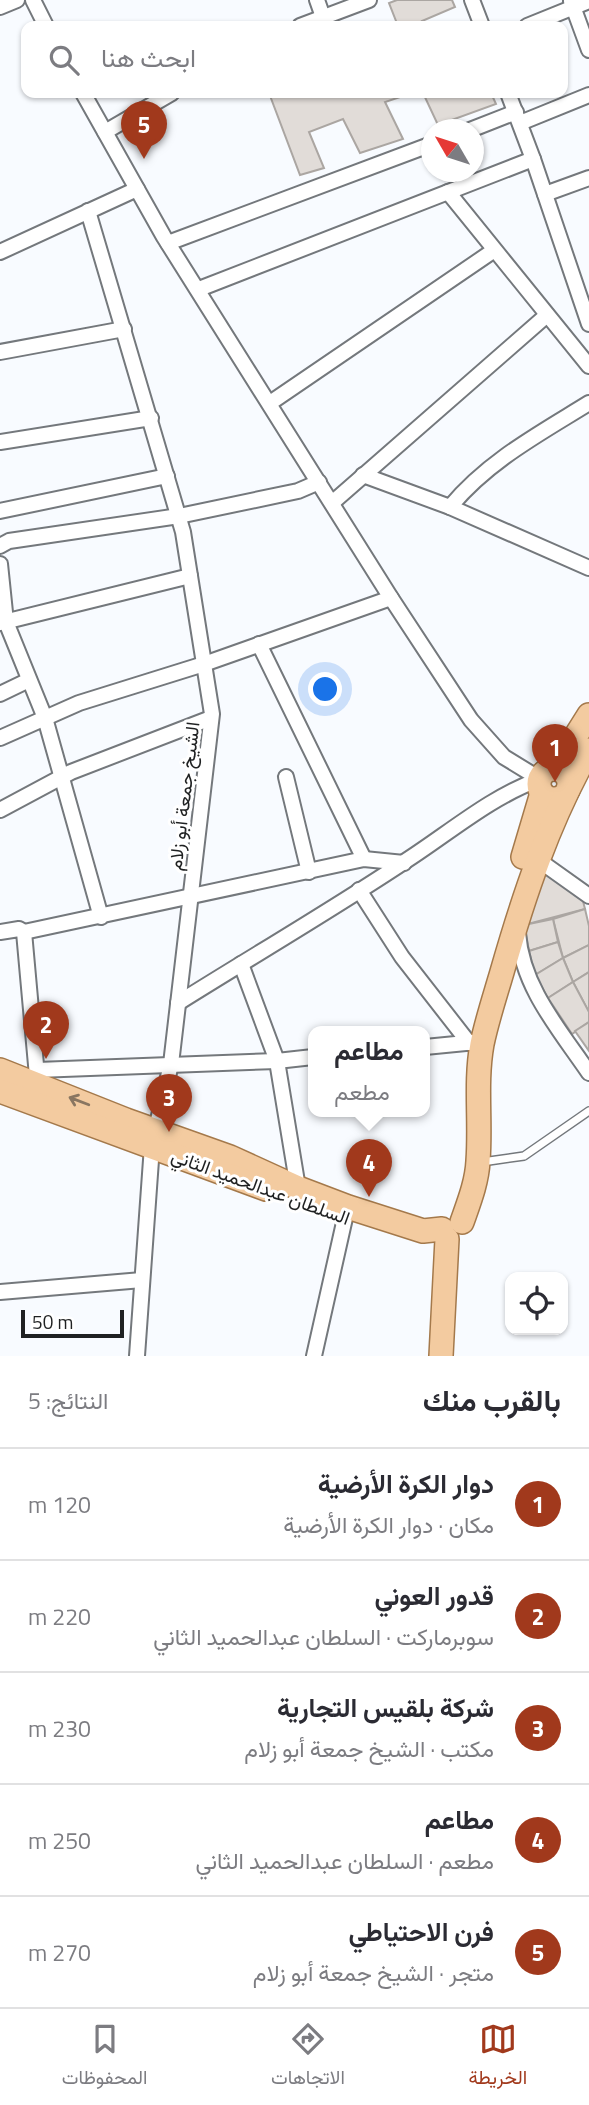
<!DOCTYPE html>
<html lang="ar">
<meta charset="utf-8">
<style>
:root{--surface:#fff;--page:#f2f2f3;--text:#2b2b33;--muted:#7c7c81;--line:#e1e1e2;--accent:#a1391c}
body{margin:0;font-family:"Titillium Web",Vazirmatn,sans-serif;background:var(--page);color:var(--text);direction:rtl}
.controls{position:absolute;right:21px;bottom:21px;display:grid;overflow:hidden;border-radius:14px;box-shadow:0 2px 5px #0004}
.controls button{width:63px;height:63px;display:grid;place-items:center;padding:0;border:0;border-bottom:2px solid var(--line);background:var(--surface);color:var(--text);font:35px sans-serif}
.compass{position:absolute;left:421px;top:119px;width:63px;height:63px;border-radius:50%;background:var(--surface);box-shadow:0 2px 5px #0004;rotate:309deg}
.scale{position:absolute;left:21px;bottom:18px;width:103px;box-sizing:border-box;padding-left:7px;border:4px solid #1f2122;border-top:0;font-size:19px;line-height:24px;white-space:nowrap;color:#1f2122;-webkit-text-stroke:5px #fff;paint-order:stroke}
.you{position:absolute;left:326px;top:690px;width:24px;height:24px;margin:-18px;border:5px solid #fff;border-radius:50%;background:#1a73e8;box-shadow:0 0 0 10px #1a73e833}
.badge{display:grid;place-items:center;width:46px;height:46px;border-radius:50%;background:var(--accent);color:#fff;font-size:23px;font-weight:700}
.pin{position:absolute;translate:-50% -58px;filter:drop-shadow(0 2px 4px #0008)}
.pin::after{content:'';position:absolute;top:37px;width:24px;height:21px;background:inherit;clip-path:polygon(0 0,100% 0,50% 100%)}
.popup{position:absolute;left:308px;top:1026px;width:122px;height:91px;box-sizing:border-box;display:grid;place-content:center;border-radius:14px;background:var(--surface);filter:drop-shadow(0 2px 5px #0005);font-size:23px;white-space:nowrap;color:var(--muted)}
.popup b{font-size:26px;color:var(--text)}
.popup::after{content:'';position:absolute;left:50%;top:100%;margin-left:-14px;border:14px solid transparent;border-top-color:var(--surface)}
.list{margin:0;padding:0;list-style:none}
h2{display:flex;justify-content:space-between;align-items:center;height:91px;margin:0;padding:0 28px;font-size:30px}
h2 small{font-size:23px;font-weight:400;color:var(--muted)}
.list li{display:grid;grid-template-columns:46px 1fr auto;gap:21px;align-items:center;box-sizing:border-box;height:112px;padding:0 28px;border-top:2px solid var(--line)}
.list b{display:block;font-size:26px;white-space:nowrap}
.list p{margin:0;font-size:23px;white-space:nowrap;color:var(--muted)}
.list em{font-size:23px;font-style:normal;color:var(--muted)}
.icon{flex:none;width:38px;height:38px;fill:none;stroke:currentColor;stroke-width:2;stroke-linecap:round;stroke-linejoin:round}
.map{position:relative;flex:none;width:589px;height:1356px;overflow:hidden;direction:ltr}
.search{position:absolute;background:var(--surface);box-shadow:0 2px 5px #0004;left:21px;right:21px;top:21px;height:77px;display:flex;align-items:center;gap:18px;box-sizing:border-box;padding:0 24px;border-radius:14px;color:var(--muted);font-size:26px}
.sheet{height:651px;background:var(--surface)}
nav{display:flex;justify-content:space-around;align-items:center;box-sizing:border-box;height:98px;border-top:2px solid var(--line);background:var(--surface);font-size:19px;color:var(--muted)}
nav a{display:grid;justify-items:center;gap:4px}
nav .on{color:var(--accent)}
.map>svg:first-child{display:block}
.building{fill:#e1dcd8;stroke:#aba6a2;stroke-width:2}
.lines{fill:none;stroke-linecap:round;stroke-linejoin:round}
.lane-casing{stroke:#74787c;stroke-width:10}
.street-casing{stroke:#74787c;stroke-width:18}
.primary-casing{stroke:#a4794b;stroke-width:26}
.lane{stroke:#fff;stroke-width:7}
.street{stroke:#fff;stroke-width:14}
.primary{stroke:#f3cba0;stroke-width:23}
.oneway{stroke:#897661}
.labels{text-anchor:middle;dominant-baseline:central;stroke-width:6;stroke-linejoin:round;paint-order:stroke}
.street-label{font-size:19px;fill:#1f2122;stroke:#fff}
</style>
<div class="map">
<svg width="589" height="1356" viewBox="0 0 589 1356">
<rect width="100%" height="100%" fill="#f8fbff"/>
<g class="building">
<polygon points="397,0 452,0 455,7 422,21 425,26 398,26 389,3"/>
<polygon points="269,93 412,93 385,102 403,139 360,153 343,119 309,132 324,168 300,175"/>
<polygon points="423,93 491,93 496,104 438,125"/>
<polygon points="541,870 583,901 585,909 524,925"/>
<polygon points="585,909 589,926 589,945 563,958 553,919"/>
<polygon points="553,919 558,942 529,951 524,925"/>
<polygon points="558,942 563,958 535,975 529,951"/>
<polygon points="589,945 589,972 573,982 563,958"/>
<polygon points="563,958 573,982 548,998 535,975"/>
<polygon points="589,972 589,1012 573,982"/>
<polygon points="573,982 589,1012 589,1022 572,1034 548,998"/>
<polygon points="589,1022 589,1051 575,1031"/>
</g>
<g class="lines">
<g class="lane-casing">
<polyline id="lane" points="482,1162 524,1156 589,1111"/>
</g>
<g class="street-casing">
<g id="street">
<polyline points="33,0 46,26"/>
<polyline points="317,0 323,17"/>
<polyline points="472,0 482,26"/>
<polyline points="571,1 589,50"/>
<polyline points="0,7 17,0"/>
<polyline points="300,26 369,0"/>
<polyline points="527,26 589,1"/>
<polyline points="83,93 164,237 391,598 471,720 504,757 540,779"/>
<polyline points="508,93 533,159 589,324"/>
<polyline points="520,123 589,95"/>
<polyline points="470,130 516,112"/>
<polyline points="105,132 172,93"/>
<polyline points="448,192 589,366"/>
<polyline points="545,194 589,178"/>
<polyline points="88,211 183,532 212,714 171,1064 152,1146 137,1356"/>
<polyline points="168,243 432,144"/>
<polyline points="0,252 137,189"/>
<polyline points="199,289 533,159"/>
<polyline points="0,352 124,329"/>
<polyline points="270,403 493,251"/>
<polyline points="0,442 151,418"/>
<polyline points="363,475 450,507 589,568"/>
<polyline points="332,503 547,315"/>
<path d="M 450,507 C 488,461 539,434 589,403"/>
<polyline points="0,511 167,476"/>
<polyline points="0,546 9,541 179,516 298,491 319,482"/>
<polyline points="0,564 6,622 45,718 101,917"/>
<polyline points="0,623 190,576"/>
<polyline points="259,644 364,859"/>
<polyline points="0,694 29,680"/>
<polyline points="0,738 79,703 204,664 391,598"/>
<polyline points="286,777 309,872"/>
<polyline points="0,810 71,772 211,718"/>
<polyline points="537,859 589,896"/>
<polyline points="359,890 402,957 469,1043"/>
<polyline points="0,932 19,929 24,932 37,1076"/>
<polyline points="24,932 364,859 404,863"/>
<path d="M 518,933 C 522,987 559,1029 589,1073"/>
<polyline points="241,964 277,1061 298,1188"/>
<path d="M 178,1003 C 253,956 330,911 404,862 C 448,834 490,797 540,779"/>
<polyline points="425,1047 476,1042"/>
<polyline points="37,1070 277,1061 313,1057"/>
<polyline points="0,1292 142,1280"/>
<polyline points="314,1356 345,1218"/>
</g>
</g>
<g class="primary-casing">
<g id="primary">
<polyline points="555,769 589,715"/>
<circle cx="554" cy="784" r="15"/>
<polyline points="523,857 542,793"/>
<polyline points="0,1070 126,1120 230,1157 298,1188 348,1207 423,1231 442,1229"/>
<polyline points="0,1091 266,1189"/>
<path d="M 462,1222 C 469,1202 477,1182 478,1161 C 481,1121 475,1083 482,1044 C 487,1020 495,996 502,972 C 524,895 549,820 589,750"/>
<polyline points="441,1356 447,1239"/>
</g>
</g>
<use href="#lane" class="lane"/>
<use href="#street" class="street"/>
<use href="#primary" class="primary"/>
</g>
<defs><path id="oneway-shaft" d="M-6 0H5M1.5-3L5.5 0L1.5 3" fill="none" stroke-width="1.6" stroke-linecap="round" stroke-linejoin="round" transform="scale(1.75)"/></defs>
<use class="oneway" href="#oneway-shaft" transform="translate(79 1101) rotate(-159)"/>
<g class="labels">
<g class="street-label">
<text transform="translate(183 796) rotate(-83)">الشيخ جمعة أبو زلام</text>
<text transform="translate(261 1186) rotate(20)">السلطان عبدالحميد الثاني</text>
</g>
</g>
</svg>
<div class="controls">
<button><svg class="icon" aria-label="locate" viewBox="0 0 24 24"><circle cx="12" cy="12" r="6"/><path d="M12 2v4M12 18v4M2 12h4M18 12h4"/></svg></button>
</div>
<svg class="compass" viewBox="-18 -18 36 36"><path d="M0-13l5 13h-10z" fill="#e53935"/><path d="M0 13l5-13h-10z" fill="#7c7c81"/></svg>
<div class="scale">50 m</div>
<div class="you"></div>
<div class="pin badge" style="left:555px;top:782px">1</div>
<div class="pin badge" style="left:46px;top:1059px">2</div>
<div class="pin badge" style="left:169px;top:1132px">3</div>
<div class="pin badge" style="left:369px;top:1197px">4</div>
<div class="popup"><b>مطاعم</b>مطعم</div>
<div class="pin badge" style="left:144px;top:159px">5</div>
<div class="search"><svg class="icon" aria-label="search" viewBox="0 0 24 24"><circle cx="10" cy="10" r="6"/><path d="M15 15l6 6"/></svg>ابحث هنا</div>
</div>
<section class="sheet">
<h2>بالقرب منك<small>النتائج: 5</small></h2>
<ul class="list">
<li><span class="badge">1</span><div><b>دوار الكرة الأرضية</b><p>مكان · دوار الكرة الأرضية</p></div><em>120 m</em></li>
<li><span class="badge">2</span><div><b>قدور العوني</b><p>سوبرماركت · السلطان عبدالحميد الثاني</p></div><em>220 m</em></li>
<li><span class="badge">3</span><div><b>شركة بلقيس التجارية</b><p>مكتب · الشيخ جمعة أبو زلام</p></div><em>230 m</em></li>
<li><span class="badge">4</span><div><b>مطاعم</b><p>مطعم · السلطان عبدالحميد الثاني</p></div><em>250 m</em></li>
<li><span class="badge">5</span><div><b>فرن الاحتياطي</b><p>متجر · الشيخ جمعة أبو زلام</p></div><em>270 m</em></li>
</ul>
</section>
<nav>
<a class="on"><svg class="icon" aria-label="map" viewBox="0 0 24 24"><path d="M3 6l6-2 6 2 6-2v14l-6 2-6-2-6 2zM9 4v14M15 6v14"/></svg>الخريطة</a>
<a><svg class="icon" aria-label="directions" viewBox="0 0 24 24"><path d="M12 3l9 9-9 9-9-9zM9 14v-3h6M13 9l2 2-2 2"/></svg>الاتجاهات</a>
<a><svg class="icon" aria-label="saved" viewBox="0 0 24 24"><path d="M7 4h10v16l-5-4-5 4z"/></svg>المحفوظات</a>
</nav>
